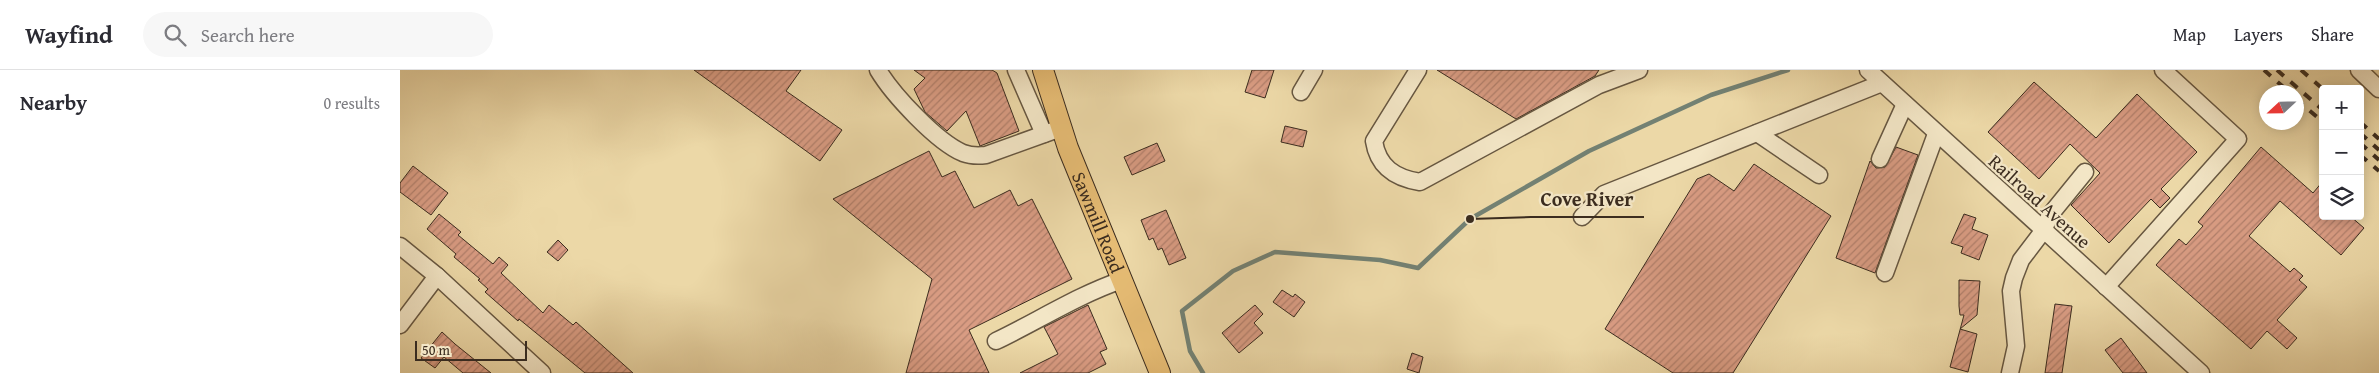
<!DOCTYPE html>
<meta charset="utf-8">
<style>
:root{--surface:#fff;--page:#f7f7f7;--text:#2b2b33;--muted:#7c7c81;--line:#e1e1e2}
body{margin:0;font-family:"Gentium Book Plus",serif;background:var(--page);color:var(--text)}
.controls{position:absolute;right:15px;top:15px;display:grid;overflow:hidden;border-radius:5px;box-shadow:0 2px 12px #0003}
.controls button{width:45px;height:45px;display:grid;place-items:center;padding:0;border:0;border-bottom:1px solid var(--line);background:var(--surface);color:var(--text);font:25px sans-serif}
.compass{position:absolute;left:1859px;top:15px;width:45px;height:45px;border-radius:50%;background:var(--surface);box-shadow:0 2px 12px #0003;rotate:248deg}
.scale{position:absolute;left:15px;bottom:12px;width:112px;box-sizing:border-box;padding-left:5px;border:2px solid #3b2c1f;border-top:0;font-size:14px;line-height:18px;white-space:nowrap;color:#3b2c1f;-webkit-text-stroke:4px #f3e6c6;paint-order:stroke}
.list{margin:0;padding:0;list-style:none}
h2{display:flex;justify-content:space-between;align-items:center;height:65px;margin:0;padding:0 20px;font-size:21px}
h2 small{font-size:16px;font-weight:400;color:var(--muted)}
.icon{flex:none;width:28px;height:28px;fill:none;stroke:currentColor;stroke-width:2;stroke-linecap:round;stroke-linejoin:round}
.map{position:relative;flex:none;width:1979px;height:303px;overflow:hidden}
header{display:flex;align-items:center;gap:30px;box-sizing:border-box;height:70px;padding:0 25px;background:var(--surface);border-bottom:1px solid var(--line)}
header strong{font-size:24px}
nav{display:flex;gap:28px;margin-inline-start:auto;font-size:18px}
.search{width:350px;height:45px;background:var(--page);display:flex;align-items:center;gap:12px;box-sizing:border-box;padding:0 18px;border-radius:28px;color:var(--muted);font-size:19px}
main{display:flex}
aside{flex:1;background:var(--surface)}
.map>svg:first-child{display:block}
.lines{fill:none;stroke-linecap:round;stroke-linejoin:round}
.stream{stroke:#738173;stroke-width:4.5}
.building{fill:url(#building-hatch);stroke:#3b2c1f}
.minor-casing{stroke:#675741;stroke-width:19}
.major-casing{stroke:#3b2c1f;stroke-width:22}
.minor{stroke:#f3e6c6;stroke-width:16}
.major{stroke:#e6bc74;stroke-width:20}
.rail{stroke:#3b2c1f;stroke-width:4;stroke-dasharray:9 9;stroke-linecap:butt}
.labels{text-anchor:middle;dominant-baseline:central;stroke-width:4.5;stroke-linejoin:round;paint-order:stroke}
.street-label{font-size:19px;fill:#3b2c1f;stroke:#f3e6c6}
.leader{fill:none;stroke:#3b2c1f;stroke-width:2}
.callout-dot{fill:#3b2c1f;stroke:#f3e6c6;stroke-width:2}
.callout-label{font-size:20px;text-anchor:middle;font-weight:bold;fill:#3b2c1f;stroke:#f3e6c6;stroke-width:4.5;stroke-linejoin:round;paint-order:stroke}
</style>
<header>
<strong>Wayfind</strong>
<div class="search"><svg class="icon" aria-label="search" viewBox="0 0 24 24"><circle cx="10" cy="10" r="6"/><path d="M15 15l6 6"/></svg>Search here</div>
<nav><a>Map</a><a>Layers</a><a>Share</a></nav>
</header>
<main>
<aside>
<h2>Nearby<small>0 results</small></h2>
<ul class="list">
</ul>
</aside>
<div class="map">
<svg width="1979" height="303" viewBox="0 0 1979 303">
<defs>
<pattern id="building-hatch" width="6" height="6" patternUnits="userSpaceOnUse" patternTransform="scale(1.25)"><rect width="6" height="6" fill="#d99c83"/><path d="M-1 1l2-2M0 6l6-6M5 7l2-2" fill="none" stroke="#b17f6b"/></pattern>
</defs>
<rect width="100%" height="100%" fill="#ecd8a7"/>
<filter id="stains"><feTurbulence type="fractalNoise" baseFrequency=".004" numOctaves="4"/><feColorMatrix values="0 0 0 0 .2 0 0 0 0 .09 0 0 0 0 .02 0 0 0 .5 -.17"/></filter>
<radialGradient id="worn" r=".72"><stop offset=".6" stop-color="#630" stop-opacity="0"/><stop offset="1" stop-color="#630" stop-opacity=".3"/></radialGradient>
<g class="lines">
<polyline class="stream" points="803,303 790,281 782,241 833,201 875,182 980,190 1018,198 1070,149 1189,81 1311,25 1388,0"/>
</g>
<g class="building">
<polygon points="294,0 401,0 386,21 442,60 420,91"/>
<polygon points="514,0 592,0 597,3 619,61 580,76 566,41 547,61 525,42 514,19 525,8"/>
<polygon points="852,0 874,0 865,28 845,22"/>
<polygon points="1037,0 1199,0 1195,6 1116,49"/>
<polygon points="1634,12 1696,68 1737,24 1797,82 1761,119 1770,128 1760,138 1751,129 1709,173 1671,135 1700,103 1670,74 1639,109 1588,62"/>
<polygon points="885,56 907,61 903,77 881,72"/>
<polygon points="757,73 765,91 732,105 724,87"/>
<polygon points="1496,77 1518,85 1475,203 1436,188 1470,91 1476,98 1485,97"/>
<polygon points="1861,77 1913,123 1923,111 1923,146 1950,146 1964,158 1941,185 1880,131 1849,166 1890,202 1894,198 1903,206 1899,210 1907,217 1877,250 1897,268 1887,279 1867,261 1851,279 1756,195 1779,169 1786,175 1803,156 1798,152"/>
<polygon points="529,81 542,107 555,101 574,138 610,120 618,136 632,129 672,209 569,260 589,303 506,303 532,209 433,129"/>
<polygon points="1354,94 1431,146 1333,303 1273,303 1205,259 1297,109 1309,104 1334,121"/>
<polygon points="13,96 48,123 31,145 0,122 0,113"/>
<polygon points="766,140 786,188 769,195 762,178 758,180 753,168 749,170 741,150"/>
<polygon points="39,144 61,162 58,165 93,194 99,187 108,195 101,203 143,243 149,235 173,255 176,252 233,303 185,303 119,249 118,251 85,222 88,219 78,210 80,209 54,187 56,184 27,159"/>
<polygon points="1564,144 1576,148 1572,159 1588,165 1579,190 1561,183 1563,177 1551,173"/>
<polygon points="158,170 168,180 158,191 147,182"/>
<polygon points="1559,210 1580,211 1577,245 1560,259 1577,264 1568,302 1550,297 1564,245 1560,245 1559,236"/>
<polygon points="882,220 893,227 895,224 905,232 894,247 873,232"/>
<polygon points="1655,234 1672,236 1662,303 1645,303"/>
<polygon points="688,235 707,279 700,282 706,294 688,303 620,303 658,284 644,257"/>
<polygon points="855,235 863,244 854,253 863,263 839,283 822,263"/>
<polygon points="42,262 55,274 91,303 63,303 44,287 35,298 21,288"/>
<polygon points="1721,268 1747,303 1723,303 1705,280"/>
<polygon points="1012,283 1023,287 1019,303 1007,299"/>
</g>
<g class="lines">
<g class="minor-casing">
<g id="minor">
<path d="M 478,0 C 493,25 537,72 563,83 C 571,86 578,86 586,85 L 661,58"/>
<polyline points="616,0 644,64"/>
<path d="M 1018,0 L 974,71 C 978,97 995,108 1020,112 L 1199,15 L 1239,0"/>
<polyline points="1468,0 1801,303"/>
<polyline points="1959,0 1979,19"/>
<polyline points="901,22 914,0"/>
<polyline points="1357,63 1419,105"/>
<polyline points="1480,89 1505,34"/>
<polyline points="1182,147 1204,124 1482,13"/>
<polyline points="0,176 37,206 142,303"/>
<polyline points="1485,203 1536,64"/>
<polyline points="1706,217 1838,69 1763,0"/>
<polyline points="0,255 37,206"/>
<path d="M 596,271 C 638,251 678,225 722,210"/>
<polyline points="1610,303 1616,276 1611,221 1614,208 1621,190 1643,161 1650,145 1685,102"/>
</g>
</g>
<g class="major-casing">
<g id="major">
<path id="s1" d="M 643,0 L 668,78 L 760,303"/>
</g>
</g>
<use href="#minor" class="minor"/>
<use href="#major" class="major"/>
<g class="rail">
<polyline points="1864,0 1889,22"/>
<polyline points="1877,0 1923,40"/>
<polyline points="1901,0 1923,19"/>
<polyline points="1896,29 1923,52"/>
<polyline points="1960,52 1979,69"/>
<polyline points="1960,63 1979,80"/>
<polyline points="1960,73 1979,90"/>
<polyline points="1960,85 1979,101"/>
</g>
</g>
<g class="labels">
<g class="street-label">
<text transform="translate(1640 131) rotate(42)">Railroad Avenue</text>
<text stroke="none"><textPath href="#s1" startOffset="162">Sawmill Road</textPath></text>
</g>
</g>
<path class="leader" d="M1070 149L1131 147H1244"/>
<circle class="callout-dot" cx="1070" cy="149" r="5"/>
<g class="callout-label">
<text x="1187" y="136">Cove River</text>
</g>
<rect width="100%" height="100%" filter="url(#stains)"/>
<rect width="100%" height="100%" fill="url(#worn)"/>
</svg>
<div class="controls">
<button>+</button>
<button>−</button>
<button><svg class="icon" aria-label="layers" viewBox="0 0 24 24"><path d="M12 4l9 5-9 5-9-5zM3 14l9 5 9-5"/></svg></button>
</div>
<svg class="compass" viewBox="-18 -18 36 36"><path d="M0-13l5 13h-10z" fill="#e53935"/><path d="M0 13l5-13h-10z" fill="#7c7c81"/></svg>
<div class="scale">50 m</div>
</div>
</main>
